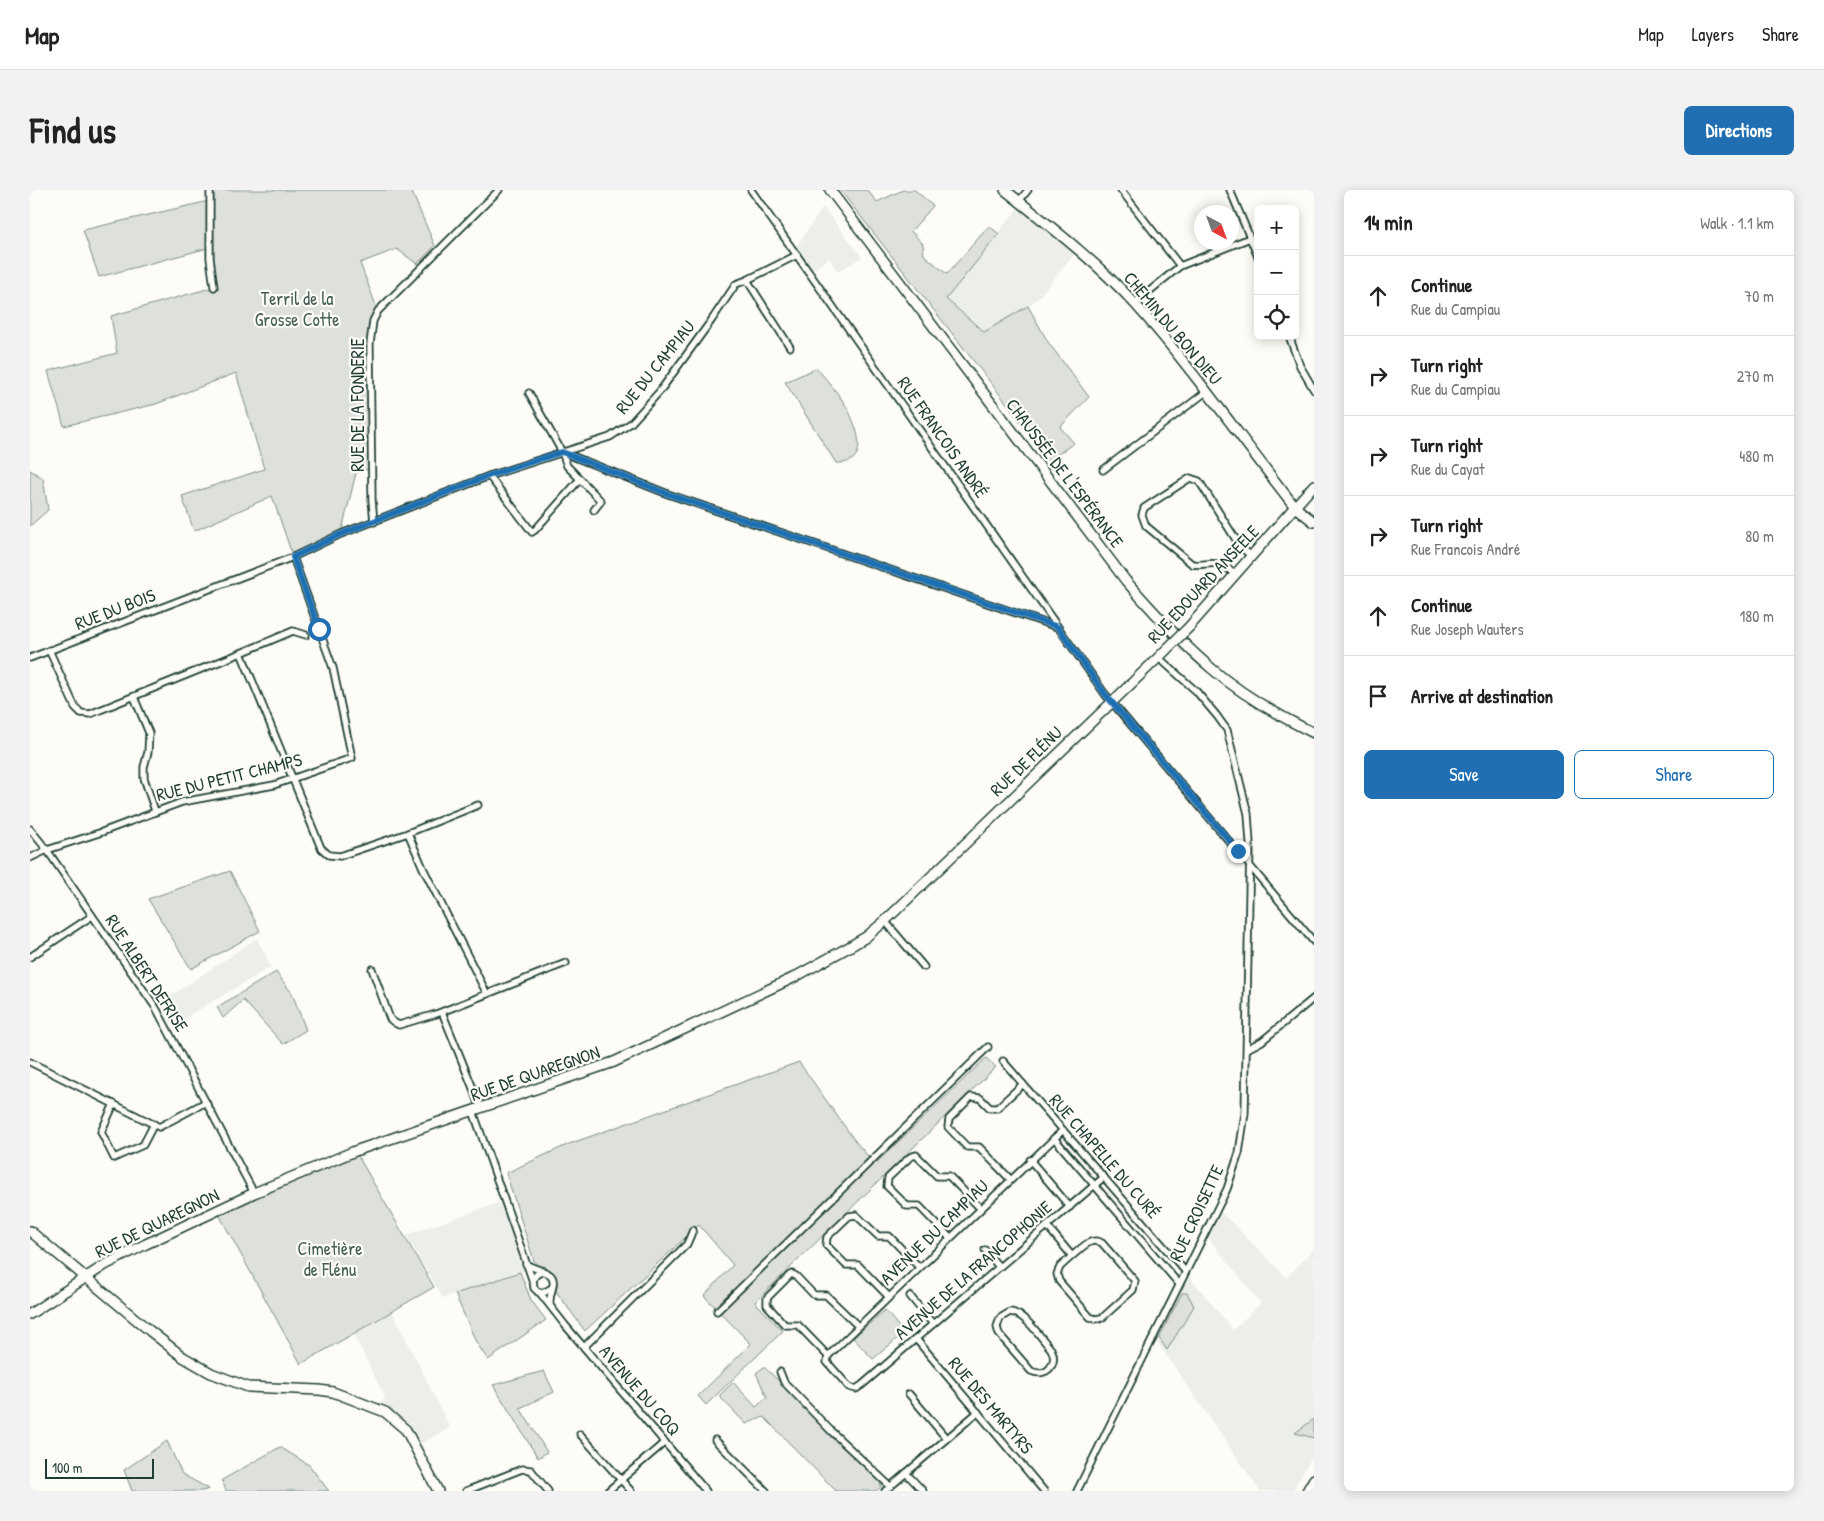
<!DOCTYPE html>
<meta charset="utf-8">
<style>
:root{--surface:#fff;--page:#f2f2f2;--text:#222;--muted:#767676;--line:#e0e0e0;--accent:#1f6fb2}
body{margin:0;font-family:"Patrick Hand",sans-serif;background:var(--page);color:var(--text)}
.controls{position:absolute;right:15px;top:15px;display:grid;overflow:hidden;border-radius:8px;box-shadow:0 2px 12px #0003}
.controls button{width:45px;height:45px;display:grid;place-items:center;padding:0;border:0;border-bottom:1px solid var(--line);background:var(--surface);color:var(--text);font:25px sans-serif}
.compass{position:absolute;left:1164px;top:15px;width:45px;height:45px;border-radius:50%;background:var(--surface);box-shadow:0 2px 12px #0003;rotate:139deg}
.scale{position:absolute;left:15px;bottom:12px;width:109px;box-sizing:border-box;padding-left:5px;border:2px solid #1f3d34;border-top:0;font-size:14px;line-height:18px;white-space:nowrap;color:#1f3d34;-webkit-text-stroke:4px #fdfcf7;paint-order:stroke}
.stop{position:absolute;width:15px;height:15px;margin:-11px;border:4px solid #1f6fb2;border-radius:50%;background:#fff}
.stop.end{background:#1f6fb2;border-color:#fff;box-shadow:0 1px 5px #0008}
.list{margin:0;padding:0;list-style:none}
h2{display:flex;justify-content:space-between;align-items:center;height:65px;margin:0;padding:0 20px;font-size:21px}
h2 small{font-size:16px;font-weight:400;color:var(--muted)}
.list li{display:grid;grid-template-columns:32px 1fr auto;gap:15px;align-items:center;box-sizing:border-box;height:80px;padding:0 20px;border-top:1px solid var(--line)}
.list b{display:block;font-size:19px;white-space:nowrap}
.list p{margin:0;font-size:16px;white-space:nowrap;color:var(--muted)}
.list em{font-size:16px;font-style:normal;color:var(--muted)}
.actions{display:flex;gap:10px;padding:15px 20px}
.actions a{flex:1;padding:11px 0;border:1px solid var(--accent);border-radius:8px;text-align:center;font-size:18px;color:var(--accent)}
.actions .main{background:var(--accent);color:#fff}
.icon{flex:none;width:28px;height:28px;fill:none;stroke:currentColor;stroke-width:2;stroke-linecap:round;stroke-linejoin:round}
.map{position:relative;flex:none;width:1284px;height:1301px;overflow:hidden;border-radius:8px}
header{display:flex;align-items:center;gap:30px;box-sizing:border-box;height:70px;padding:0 25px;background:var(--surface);border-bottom:1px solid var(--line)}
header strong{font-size:24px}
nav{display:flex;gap:28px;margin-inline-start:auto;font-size:18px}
.intro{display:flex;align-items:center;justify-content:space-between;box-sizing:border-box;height:120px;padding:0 30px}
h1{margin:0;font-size:35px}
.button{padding:12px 22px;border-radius:8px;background:var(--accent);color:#fff;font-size:18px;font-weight:700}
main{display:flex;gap:30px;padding:0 30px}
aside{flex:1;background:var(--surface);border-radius:8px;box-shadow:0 2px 12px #0003}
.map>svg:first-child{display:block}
.built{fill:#eceee9}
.green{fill:#dde0db;stroke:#7e8e88}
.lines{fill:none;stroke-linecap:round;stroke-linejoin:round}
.street-casing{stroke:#1f3d34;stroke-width:9}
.secondary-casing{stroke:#1f3d34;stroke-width:12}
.primary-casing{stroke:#1f3d34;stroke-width:12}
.street{stroke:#fdfcf7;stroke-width:5.5}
.secondary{stroke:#fdfcf7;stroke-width:9}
.primary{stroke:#fdfcf7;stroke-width:9}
.secondary-bridge-casing{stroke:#1f3d34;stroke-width:12;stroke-linecap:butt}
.secondary-bridge{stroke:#fdfcf7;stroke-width:9}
.route{stroke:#1f6fb2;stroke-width:6}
.labels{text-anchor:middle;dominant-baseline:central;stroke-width:4.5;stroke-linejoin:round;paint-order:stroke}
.park-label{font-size:18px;fill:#455e55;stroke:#fdfcf7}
.street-label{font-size:18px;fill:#1f3d34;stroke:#fdfcf7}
</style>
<header>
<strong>Map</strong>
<nav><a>Map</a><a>Layers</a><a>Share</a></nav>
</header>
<div class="intro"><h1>Find us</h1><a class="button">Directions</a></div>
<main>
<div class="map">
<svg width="1284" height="1301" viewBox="0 0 1284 1301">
<rect width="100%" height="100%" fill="#fdfcf7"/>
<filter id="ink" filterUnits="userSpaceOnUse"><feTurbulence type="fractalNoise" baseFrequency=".02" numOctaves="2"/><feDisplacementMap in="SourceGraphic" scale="10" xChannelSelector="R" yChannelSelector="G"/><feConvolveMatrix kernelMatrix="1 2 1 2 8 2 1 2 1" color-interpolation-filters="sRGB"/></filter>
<g filter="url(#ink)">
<g class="built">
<polygon points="992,13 1048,60 1008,108 993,120 954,142 915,109"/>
<polygon points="793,17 832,67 808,82 799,68 783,80 766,57"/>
<polygon points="227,748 241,777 143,835 129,814"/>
<polygon points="474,1011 498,1079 413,1108 376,1045"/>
<polygon points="1187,1018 1257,1088 1284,1058 1284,1264 1262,1301 1230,1301 1123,1146 1155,1081 1203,1140 1231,1113 1174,1043"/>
<polygon points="362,1121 420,1238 386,1256 382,1249 348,1220 355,1207 325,1147 325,1142"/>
</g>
<g class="green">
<polygon points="179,0 381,0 405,56 387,74 367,59 330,73 348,121 340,154 342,278 326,283 311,344 263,367 242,306 164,341 152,306 234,279 206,183 126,214 34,236 18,181 87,163 81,126 184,97 178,58 69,87 53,40 179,11"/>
<polygon points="810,0 837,0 847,12 873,0 885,0 903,16 881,41 893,54 894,65 917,84 959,36 969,44 916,109 954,142 998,116 1018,152 1059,207 1030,237 1044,253 1018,271 978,215"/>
<path d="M 787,178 C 796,190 808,202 816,216 C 826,234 843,275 806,273 L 755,192 Z"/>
<polygon points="0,280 13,288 18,320 0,336"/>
<polygon points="200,681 230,741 161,779 118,709"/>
<polygon points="246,782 262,803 276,840 253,854 213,810 193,828 187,817"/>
<polygon points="956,868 966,877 725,1112 753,1141 676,1215 668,1206 721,1154 674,1106 703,1075 669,1035 555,1141 504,1071 476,983 539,954 769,872 825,951 845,974"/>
<polygon points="325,961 404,1097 271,1174 187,1021"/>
<polygon points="490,1082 501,1110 516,1130 458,1170 446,1152 425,1104"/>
<polygon points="1152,1103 1157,1103 1164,1116 1137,1160 1129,1148"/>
<polygon points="855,1120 874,1143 843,1169 823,1148"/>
<polygon points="734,1177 750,1192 796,1241 850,1291 851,1297 846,1301 806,1301 734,1227 716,1234 689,1206 703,1192 726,1217 737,1207 726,1183"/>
<polygon points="514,1181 524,1202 490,1218 517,1262 508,1268 463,1195"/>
<polygon points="1284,1229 1284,1248 1265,1243"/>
<polygon points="137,1251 152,1284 179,1299 173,1301 102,1301 94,1280"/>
<polygon points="250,1257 279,1275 299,1301 196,1301 192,1290"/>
</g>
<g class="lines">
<g class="street-casing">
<g id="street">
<polyline points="180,0 180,68 184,97"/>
<polyline points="721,0 1075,504 1284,752"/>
<polyline points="1091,0 1150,76"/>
<polyline points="1200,0 1228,67"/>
<polyline points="989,11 998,0"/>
<polyline points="717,90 760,157"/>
<polyline points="1105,113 1150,76 1220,48"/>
<polyline points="1259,146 1270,176 1284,200"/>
<polyline points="532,262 638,304 1027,437"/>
<polyline points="1073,280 1176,202"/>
<polyline points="459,286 502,342 505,340 550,289 537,276 532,262 499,203"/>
<polyline points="550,289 571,311 564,320"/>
<polyline points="344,332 342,310 340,154 343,131 348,121 469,0"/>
<path d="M 1205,386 C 1202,382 1197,377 1192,375 C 1182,371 1172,376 1162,374 L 1116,336 L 1112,325 L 1114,318 L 1160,288 L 1169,291 L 1210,356 L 1222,367"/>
<polyline points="19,460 45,517 51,523 60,524 211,463 291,658 299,665 310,666 378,643 393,678 457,804 406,824 369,835 365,833 360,829 342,779"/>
<polyline points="211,463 263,441 276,445"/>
<polyline points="0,468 263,367 311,344 459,286 580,247 601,233 630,201 681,131 706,94 717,90 767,65"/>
<polyline points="104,507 119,543 118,562 114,577 114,588 125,621"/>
<polyline points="0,639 17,660 126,818 224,1003"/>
<polyline points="378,643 448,615"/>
<polyline points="0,668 17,660 72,642 152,612 244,595 322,568 303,478 263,367"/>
<polyline points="855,731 894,777"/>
<polyline points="0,767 62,726"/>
<polyline points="457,804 536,773"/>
<polyline points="412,822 451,918"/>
<polyline points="1217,859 1232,851 1284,808"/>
<polyline points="973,871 1155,1081"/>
<polyline points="0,872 129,937 176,912"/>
<polyline points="84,914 71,942 84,968 113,955 124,934"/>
<polyline points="443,921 503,1092"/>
<polyline points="1024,948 1149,1094"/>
<polyline points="1000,970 1040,1017"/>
<polyline points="980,989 949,957 937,957 918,937 919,929 941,907 950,908 960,918 967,918 993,894"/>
<path d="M 1017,1036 L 1042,1066 L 1030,1077 L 1027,1084 L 1029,1091 L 1060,1127 L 1065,1129 L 1072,1128 L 1103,1100 L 1105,1091 L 1072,1053 C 1061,1046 1051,1059 1042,1066"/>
<polyline points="920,1048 889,1016 877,1016 857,996 858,988 880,967 886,965 907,986 919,986 950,1018"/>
<polyline points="955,1060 969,1077"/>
<path d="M 496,1074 C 504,1079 513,1080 519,1084 C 529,1090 518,1105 520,1114"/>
<polyline points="512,1082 507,1084 503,1089 504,1098 508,1102 513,1103 522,1098"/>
<polyline points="510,1103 535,1135 676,1301"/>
<polyline points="880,1106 903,1134"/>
<polyline points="859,1107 828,1075 816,1075 796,1055 797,1047 819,1026 826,1025 848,1046 859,1046 889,1077"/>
<polyline points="687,1121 958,857"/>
<path d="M 980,1122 C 995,1123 1011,1148 1021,1159 C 1029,1174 1016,1188 1001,1181 L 969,1144 L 967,1137 L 970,1128 Z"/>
<polyline points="886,1149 1014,1301"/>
<polyline points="554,1157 657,1054 663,1040"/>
<polyline points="798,1166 797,1172 819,1197 826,1199 832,1195 1074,987"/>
<polyline points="798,1166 1033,940"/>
<polyline points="798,1166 768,1135 755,1135 737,1115 737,1108 760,1085 762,1084 766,1086 784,1105 796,1105 828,1136"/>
<polyline points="750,1182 754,1192 802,1242 860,1296"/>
<polyline points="879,1204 916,1248"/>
<polyline points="550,1244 601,1301"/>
<polyline points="685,1250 736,1301"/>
<polyline points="876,1283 893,1301"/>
<polyline points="436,1301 492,1279 501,1280 518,1301"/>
<polyline points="578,1301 635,1252"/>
<polyline points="855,1301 948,1222"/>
<polyline points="1047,1301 1197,999 1209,963 1215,923 1220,653 1218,624 1197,540 1187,526 1166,501 1128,467"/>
</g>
</g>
<g class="secondary-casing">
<g id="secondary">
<path d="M 800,0 L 1096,391 C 1123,421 1150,452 1181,478 C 1212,505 1247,525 1284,543"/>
<path d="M 975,0 C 1020,36 1067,72 1106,115 C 1163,179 1212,250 1265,317 L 1284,332"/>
<polyline points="1159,437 1284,295"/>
<polyline points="0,1041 120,1141 153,1167 181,1183 218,1197 289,1200 303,1202 355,1222 376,1240 408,1301"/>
<polyline points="0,1124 75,1075 116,1054 224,1003 325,961 584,872 763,788 819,757 836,747 855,731 1133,463"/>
</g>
</g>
<g class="primary-casing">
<polyline id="primary" points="1277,1301 1284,1289"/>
</g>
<use href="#street" class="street"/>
<use href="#secondary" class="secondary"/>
<use href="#primary" class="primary"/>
<g class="secondary-bridge-casing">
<polyline id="secondary-bridge" points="1133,463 1159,437"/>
</g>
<use href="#secondary-bridge" class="secondary-bridge"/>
</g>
</g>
<g class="lines" filter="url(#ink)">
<polyline class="route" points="289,439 263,367 311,344 458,286 532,262 638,304 1028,437 1075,504 1208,661"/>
</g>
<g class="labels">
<g class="park-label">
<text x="267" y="108">Terril de la<tspan x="267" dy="21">Grosse Cotte</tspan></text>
<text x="300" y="1058">Cimetière<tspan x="300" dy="21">de Flénu</tspan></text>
</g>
<g class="street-label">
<text transform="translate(1143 138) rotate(50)">CHEMIN DU BON DIEU</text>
<text transform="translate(625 177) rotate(-51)">RUE DU CAMPIAU</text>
<text transform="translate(327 215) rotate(-90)">RUE DE LA FONDERIE</text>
<text transform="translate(913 247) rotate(55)">RUE FRANCOIS ANDRÉ</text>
<text transform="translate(1035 283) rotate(53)">CHAUSSÉE DE L'ESPÉRANCE</text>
<text transform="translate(1173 394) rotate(-47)">RUE EDOUARD ANSEELE</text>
<text transform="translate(85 419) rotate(-21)">RUE DU BOIS</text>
<text transform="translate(996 571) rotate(-44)">RUE DE FLÉNU</text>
<text transform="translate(199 587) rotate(-14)">RUE DU PETIT CHAMPS</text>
<text transform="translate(117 783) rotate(57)">RUE ALBERT DEFRISE</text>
<text transform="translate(505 883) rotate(-19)">RUE DE QUAREGNON</text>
<text transform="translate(1075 966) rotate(49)">RUE CHAPELLE DU CURÉ</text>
<text transform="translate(1166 1023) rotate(-65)">RUE CROISETTE</text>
<text transform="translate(127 1033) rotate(-26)">RUE DE QUAREGNON</text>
<text transform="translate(904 1042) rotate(-44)">AVENUE DU CAMPIAU</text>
<text transform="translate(943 1080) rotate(-41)">AVENUE DE LA FRANCOPHONIE</text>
<text transform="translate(610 1200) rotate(49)">AVENUE DU COQ</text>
<text transform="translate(961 1215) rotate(50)">RUE DES MARTYRS</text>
</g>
</g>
</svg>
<div class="controls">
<button>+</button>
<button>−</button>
<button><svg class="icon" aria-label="locate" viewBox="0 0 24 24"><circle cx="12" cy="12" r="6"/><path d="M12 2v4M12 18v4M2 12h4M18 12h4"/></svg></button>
</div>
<svg class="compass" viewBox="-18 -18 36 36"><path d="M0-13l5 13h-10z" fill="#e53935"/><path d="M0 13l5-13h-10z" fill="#767676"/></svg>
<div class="scale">100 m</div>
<div class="stop" style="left:289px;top:439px"></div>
<div class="stop end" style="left:1208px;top:661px"></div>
</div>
<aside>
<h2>14 min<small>Walk · 1.1 km</small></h2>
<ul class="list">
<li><svg class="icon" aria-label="ahead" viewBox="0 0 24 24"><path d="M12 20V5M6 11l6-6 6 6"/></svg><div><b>Continue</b><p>Rue du Campiau</p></div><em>70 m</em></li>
<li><svg class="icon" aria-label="right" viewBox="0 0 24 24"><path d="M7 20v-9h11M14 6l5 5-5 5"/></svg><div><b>Turn right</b><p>Rue du Campiau</p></div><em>270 m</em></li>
<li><svg class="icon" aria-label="right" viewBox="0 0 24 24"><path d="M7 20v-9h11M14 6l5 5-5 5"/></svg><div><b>Turn right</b><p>Rue du Cayat</p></div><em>480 m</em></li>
<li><svg class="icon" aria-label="right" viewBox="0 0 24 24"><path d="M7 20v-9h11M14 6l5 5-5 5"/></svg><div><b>Turn right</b><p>Rue Francois André</p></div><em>80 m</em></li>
<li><svg class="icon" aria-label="ahead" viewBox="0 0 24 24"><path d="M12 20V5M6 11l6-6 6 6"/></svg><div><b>Continue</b><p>Rue Joseph Wauters</p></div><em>180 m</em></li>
<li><svg class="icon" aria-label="arrive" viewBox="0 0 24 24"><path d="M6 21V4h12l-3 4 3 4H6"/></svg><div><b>Arrive at destination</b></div></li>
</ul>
<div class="actions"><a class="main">Save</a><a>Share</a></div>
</aside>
</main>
